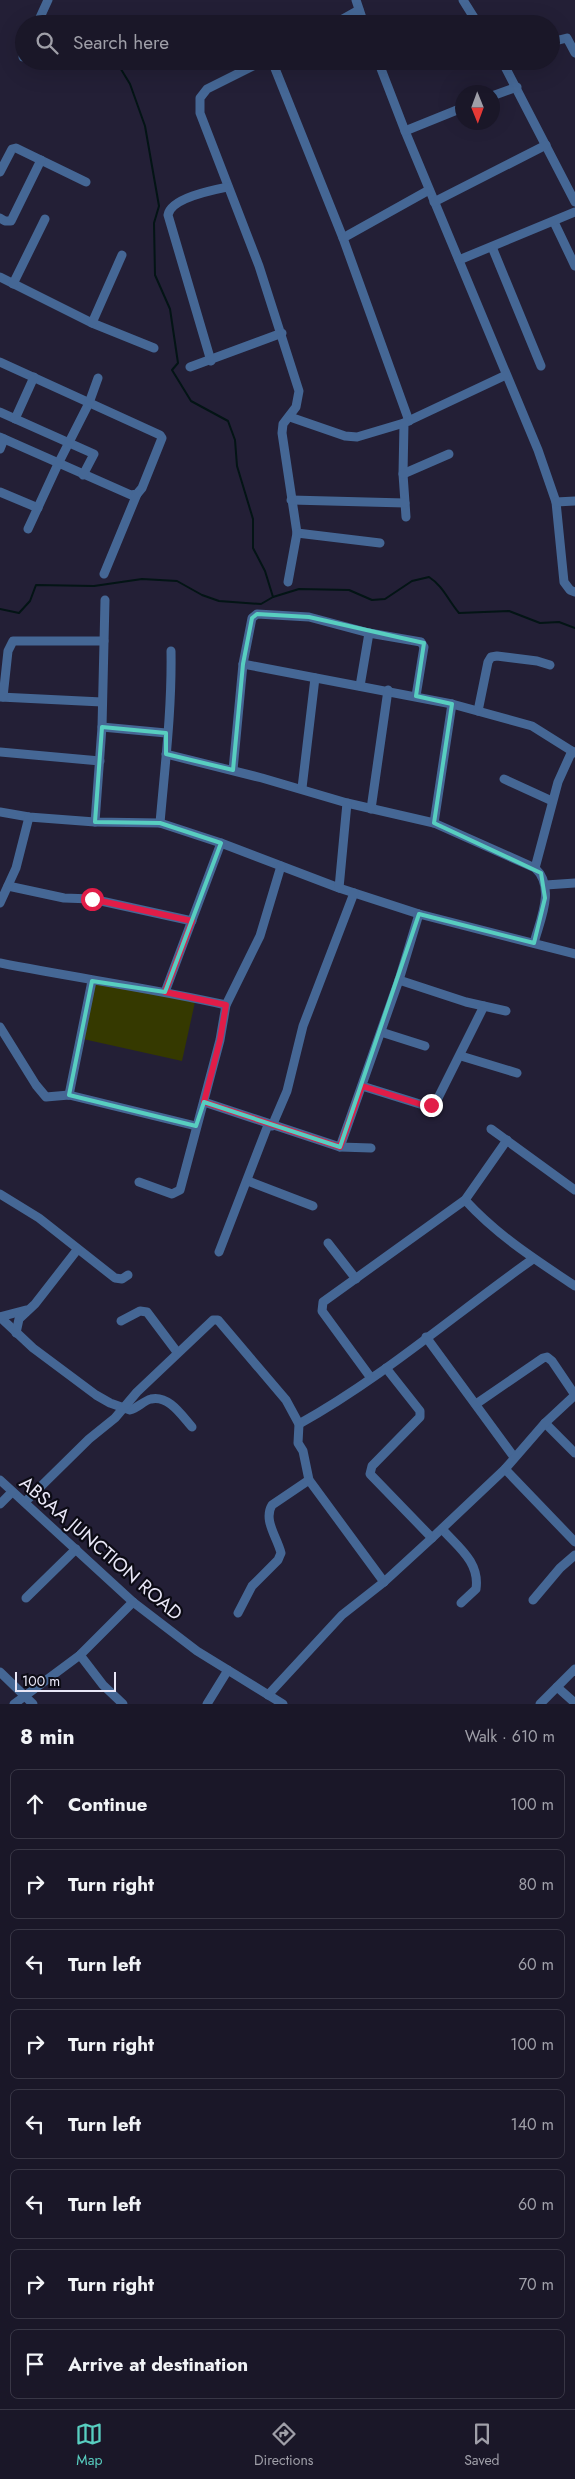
<!DOCTYPE html>
<meta charset="utf-8">
<style>
:root{--surface:#1a1728;--page:#272434;--text:#f1f3f6;--muted:#9f9fa8;--line:#383645;--accent:#58cec0}
body{margin:0;font-family:Jost,sans-serif;background:var(--page);color:var(--text)}
.compass{position:absolute;left:455px;top:85px;width:45px;height:45px;border-radius:50%;background:var(--surface);box-shadow:0 5px 20px #0002;rotate:179deg}
.scale{position:absolute;left:15px;bottom:12px;width:101px;box-sizing:border-box;padding-left:5px;border:2px solid #e9e7f7;border-top:0;font-size:14px;line-height:18px;white-space:nowrap;color:#e9e7f7;-webkit-text-stroke:4px #0c0b15;paint-order:stroke}
.stop{position:absolute;width:15px;height:15px;margin:-11px;border:4px solid #e11d48;border-radius:50%;background:#fff}
.stop.end{background:#e11d48;border-color:#fff;box-shadow:0 1px 5px #0008}
.list{margin:0;padding:0;list-style:none}
h2{display:flex;justify-content:space-between;align-items:center;height:65px;margin:0;padding:0 20px;font-size:21px}
h2 small{font-size:16px;font-weight:400;color:var(--muted)}
.list li{display:grid;grid-template-columns:32px 1fr auto;gap:15px;align-items:center;box-sizing:border-box;height:70px;margin:0 10px 10px;padding:0 10px;border:1px solid var(--line);border-radius:8px}
.list b{display:block;font-size:19px;white-space:nowrap}
.list em{font-size:16px;font-style:normal;color:var(--muted)}
.icon{flex:none;width:28px;height:28px;fill:none;stroke:currentColor;stroke-width:2;stroke-linecap:round;stroke-linejoin:round}
.map{position:relative;flex:none;width:575px;height:1704px;overflow:hidden}
.search{position:absolute;background:var(--surface);box-shadow:0 5px 20px #0002;left:15px;right:15px;top:15px;height:55px;display:flex;align-items:center;gap:12px;box-sizing:border-box;padding:0 18px;border-radius:28px;color:var(--muted);font-size:19px}
.sheet{height:705px;background:var(--surface)}
nav{display:flex;justify-content:space-around;align-items:center;box-sizing:border-box;height:70px;border-top:1px solid var(--line);background:var(--surface);font-size:14px;color:var(--muted)}
nav a{display:grid;justify-items:center;gap:2px}
nav .on{color:var(--accent)}
.map>svg:first-child{display:block}
.green{fill:#353900}
.lines{fill:none;stroke-linecap:round;stroke-linejoin:round}
.stream{stroke:#031415;stroke-width:2}
.minor{stroke:#456795;stroke-width:9}
.route{stroke:#e11d48;stroke-width:6}
.marked{fill:none;stroke:#58cec0;stroke-width:4;stroke-linejoin:round}
.labels{text-anchor:middle;dominant-baseline:central;stroke-width:4.5;stroke-linejoin:round;paint-order:stroke}
.street-label{font-size:19px;fill:#e9e7f7;stroke:#0c0b15}
</style>
<div class="map">
<svg width="575" height="1704" viewBox="0 0 575 1704">
<rect width="100%" height="100%" fill="#231f36"/>
<polygon class="green" points="96,980 195,1002 182,1061 83,1039"/>
<g class="lines">
<g class="stream">
<polyline points="93,22 94,24"/>
<polyline points="116,61 130,84 145,126 159,206 154,223 155,275 170,309 178,363 172,370 191,401 228,421 235,440 237,466 253,519 253,548 265,571 273,597"/>
<path d="M 0,609 L 19,613 L 30,601 L 36,585 L 94,586 L 142,579 L 177,581 L 202,595 L 219,601 L 261,604 L 273,597 L 299,589 L 349,590 L 372,600 L 385,599 L 412,581 L 429,577 C 443,586 448,600 459,613 L 509,611 L 540,623 L 559,622 L 575,628"/>
</g>
<g class="minor">
<polyline points="356,0 364,24"/>
<polyline points="463,0 478,24"/>
<polyline points="37,24 48,0"/>
<polyline points="334,24 359,10"/>
<polyline points="551,42 567,38 575,53"/>
<polyline points="23,57 24,56"/>
<polyline points="263,61 207,89 200,98 200,113 259,266 299,391 296,407 283,424 282,433 297,533 380,543"/>
<polyline points="272,61 343,238 409,421"/>
<polyline points="378,61 405,131 538,450 556,502 564,582 570,590 575,592"/>
<polyline points="502,61 575,202"/>
<polyline points="492,96 517,87"/>
<polyline points="405,131 462,108"/>
<polyline points="0,172 12,149 16,148 86,182"/>
<polyline points="434,202 546,145"/>
<polyline points="0,218 5,221 11,221 41,160"/>
<polyline points="554,222 575,266"/>
<polyline points="343,238 429,190"/>
<polyline points="492,247 541,366"/>
<polyline points="459,260 575,212"/>
<polyline points="0,277 92,323 154,348"/>
<polyline points="13,284 45,219"/>
<polyline points="92,323 122,255"/>
<path d="M 211,361 L 168,215 C 171,198 213,190 228,187"/>
<polyline points="0,362 160,435 162,438 142,488 137,494 131,495 0,437"/>
<polyline points="190,367 282,333"/>
<polyline points="0,412 94,454 83,475"/>
<polyline points="290,417 345,436 357,437 404,423 506,375"/>
<polyline points="15,419 34,377"/>
<polyline points="404,423 403,474 406,517"/>
<polyline points="0,449 4,439"/>
<polyline points="403,474 449,454"/>
<polyline points="0,492 38,508"/>
<polyline points="291,500 405,503"/>
<polyline points="556,502 575,501"/>
<polyline points="28,529 58,464 89,403 98,378"/>
<polyline points="104,574 137,494"/>
<polyline points="288,582 297,533"/>
<polyline points="243,664 452,704 532,726 575,753"/>
<polyline points="360,686 369,633"/>
<polyline points="0,697 102,702"/>
<polyline points="3,697 8,651 13,641 104,641"/>
<polyline points="478,711 488,662 491,657 497,656 537,661 550,665"/>
<polyline points="102,727 166,733"/>
<polyline points="0,752 100,761"/>
<path d="M 166,754 L 262,778 L 347,803 L 434,823 L 535,868 C 556,887 540,920 534,943"/>
<polyline points="233,770 243,664 252,618 257,614 309,617 369,633 421,642 424,647 416,696"/>
<polyline points="504,779 552,801"/>
<polyline points="302,788 315,678"/>
<polyline points="371,809 388,690"/>
<polyline points="0,812 29,817 95,822 160,823 221,843 339,888 419,914 575,954"/>
<polyline points="95,822 102,727 105,600"/>
<path d="M 160,823 C 165,765 172,709 171,651"/>
<polyline points="434,823 452,704"/>
<polyline points="535,868 558,782 572,751"/>
<polyline points="546,885 575,883"/>
<polyline points="8,886 64,898 92,899 192,921"/>
<polyline points="339,888 347,803"/>
<polyline points="0,903 16,868 29,817"/>
<path d="M 0,963 C 75,978 151,988 226,1005"/>
<polyline points="399,980 466,1002 506,1011"/>
<polyline points="165,992 221,843"/>
<polyline points="0,1027 36,1085 46,1097 69,1095 196,1126"/>
<polyline points="381,1032 425,1046"/>
<polyline points="461,1056 517,1073"/>
<polyline points="362,1086 423,1105 431,1105 437,1100 484,1006"/>
<polyline points="69,1095 92,981"/>
<polyline points="204,1102 340,1147 371,1148"/>
<polyline points="272,1126 287,1091 303,1026 354,893"/>
<polyline points="491,1129 575,1190"/>
<polyline points="340,1147 399,980 419,914"/>
<polyline points="248,1181 313,1206"/>
<polyline points="139,1182 172,1194 180,1190 220,1040 226,1005 260,936 281,866"/>
<polyline points="0,1194 39,1218 115,1278 122,1279 128,1275"/>
<path d="M 465,1200 C 498,1236 536,1260 575,1286"/>
<polyline points="328,1243 356,1279"/>
<polyline points="219,1252 268,1125"/>
<path d="M 0,1317 L 33,1348 L 96,1395 L 110,1403 L 130,1410 C 138,1408 143,1401 151,1399 C 169,1395 182,1416 192,1427"/>
<polyline points="0,1317 26,1310"/>
<polyline points="121,1321 140,1311 147,1312 177,1352"/>
<polyline points="16,1333 19,1319 35,1304 77,1250"/>
<polyline points="426,1337 514,1457"/>
<polyline points="386,1368 420,1411 420,1417 372,1466 370,1474 432,1538"/>
<polyline points="371,1378 322,1311 323,1302 465,1200 507,1140"/>
<polyline points="476,1404 543,1358 547,1357 552,1361 575,1395"/>
<polyline points="545,1423 575,1453"/>
<path d="M 299,1424 C 382,1378 455,1314 533,1259"/>
<polyline points="505,1469 575,1542"/>
<polyline points="0,1480 133,1602 197,1651 283,1704"/>
<polyline points="25,1502 89,1439 115,1418 137,1392 213,1320 218,1320 286,1400 299,1424 298,1443 303,1451 309,1480 384,1582"/>
<polyline points="0,1504 12,1492"/>
<path d="M 442,1529 C 458,1547 480,1562 476,1589 L 461,1603"/>
<polyline points="26,1598 76,1549"/>
<polyline points="533,1600 560,1568 575,1555"/>
<path d="M 238,1613 L 252,1586 L 278,1560 L 281,1553 C 277,1537 263,1520 272,1505 L 309,1480"/>
<polyline points="80,1655 103,1685 123,1704"/>
<polyline points="0,1672 33,1704"/>
<polyline points="557,1687 575,1703"/>
<polyline points="268,1695 342,1615 384,1582 432,1538 505,1469 545,1423 575,1395"/>
<polyline points="14,1704 80,1655 133,1602"/>
<polyline points="207,1704 228,1670"/>
<polyline points="540,1704 575,1669"/>
</g>
</g>
<g class="lines">
<polyline class="route" points="92,899 192,921 165,992 226,1005 220,1040 204,1102 340,1147 362,1086 423,1105 431,1105"/>
</g>
<path class="marked" d="M 257,614 L 309,617 L 424,643 L 416,696 L 452,704 L 434,823 L 541,873 L 545,898 L 534,943 L 419,914 L 340,1147 L 204,1102 L 196,1126 L 69,1095 L 92,981 L 165,992 L 221,843 L 160,823 L 95,822 L 102,727 L 166,733 L 166,754 L 233,770 L 243,664 L 252,618 Z"/>
<g class="labels">
<g class="street-label">
<text transform="translate(101 1548) rotate(41)">ABSAA JUNCTION ROAD</text>
</g>
</g>
</svg>
<svg class="compass" viewBox="-18 -18 36 36"><path d="M0-13l5 13h-10z" fill="#e53935"/><path d="M0 13l5-13h-10z" fill="#9f9fa8"/></svg>
<div class="scale">100 m</div>
<div class="stop" style="left:92px;top:899px"></div>
<div class="stop end" style="left:431px;top:1105px"></div>
<div class="search"><svg class="icon" aria-label="search" viewBox="0 0 24 24"><circle cx="10" cy="10" r="6"/><path d="M15 15l6 6"/></svg>Search here</div>
</div>
<section class="sheet">
<h2>8 min<small>Walk · 610 m</small></h2>
<ul class="list">
<li><svg class="icon" aria-label="ahead" viewBox="0 0 24 24"><path d="M12 20V5M6 11l6-6 6 6"/></svg><div><b>Continue</b></div><em>100 m</em></li>
<li><svg class="icon" aria-label="right" viewBox="0 0 24 24"><path d="M7 20v-9h11M14 6l5 5-5 5"/></svg><div><b>Turn right</b></div><em>80 m</em></li>
<li><svg class="icon" aria-label="left" viewBox="0 0 24 24"><path d="M17 20v-9H6M10 6l-5 5 5 5"/></svg><div><b>Turn left</b></div><em>60 m</em></li>
<li><svg class="icon" aria-label="right" viewBox="0 0 24 24"><path d="M7 20v-9h11M14 6l5 5-5 5"/></svg><div><b>Turn right</b></div><em>100 m</em></li>
<li><svg class="icon" aria-label="left" viewBox="0 0 24 24"><path d="M17 20v-9H6M10 6l-5 5 5 5"/></svg><div><b>Turn left</b></div><em>140 m</em></li>
<li><svg class="icon" aria-label="left" viewBox="0 0 24 24"><path d="M17 20v-9H6M10 6l-5 5 5 5"/></svg><div><b>Turn left</b></div><em>60 m</em></li>
<li><svg class="icon" aria-label="right" viewBox="0 0 24 24"><path d="M7 20v-9h11M14 6l5 5-5 5"/></svg><div><b>Turn right</b></div><em>70 m</em></li>
<li><svg class="icon" aria-label="arrive" viewBox="0 0 24 24"><path d="M6 21V4h12l-3 4 3 4H6"/></svg><div><b>Arrive at destination</b></div></li>
</ul>
</section>
<nav>
<a class="on"><svg class="icon" aria-label="map" viewBox="0 0 24 24"><path d="M3 6l6-2 6 2 6-2v14l-6 2-6-2-6 2zM9 4v14M15 6v14"/></svg>Map</a>
<a><svg class="icon" aria-label="directions" viewBox="0 0 24 24"><path d="M12 3l9 9-9 9-9-9zM9 14v-3h6M13 9l2 2-2 2"/></svg>Directions</a>
<a><svg class="icon" aria-label="saved" viewBox="0 0 24 24"><path d="M7 4h10v16l-5-4-5 4z"/></svg>Saved</a>
</nav>
